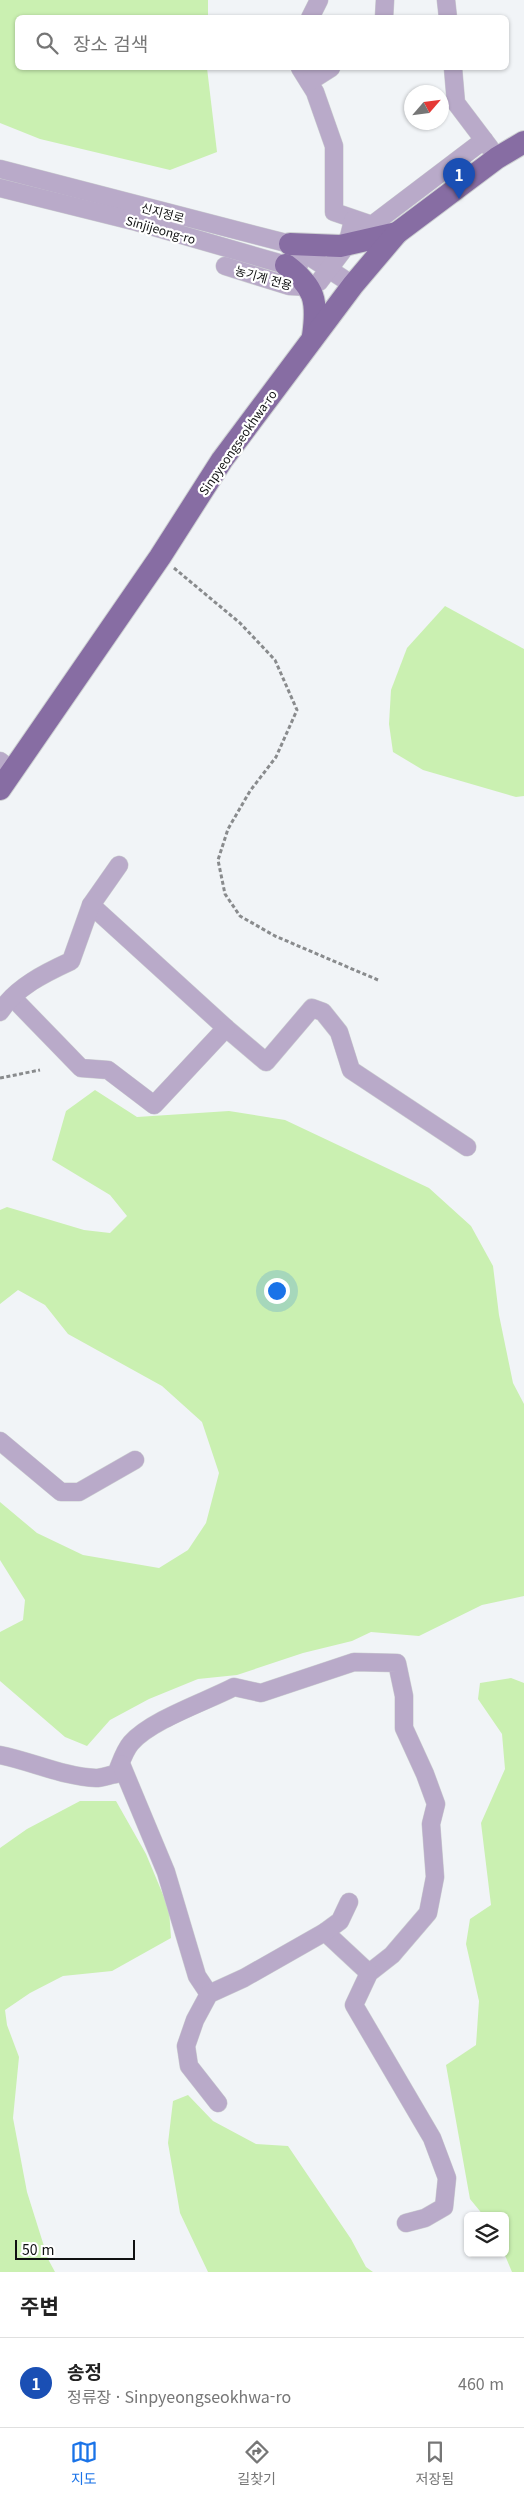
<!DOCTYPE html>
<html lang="ko">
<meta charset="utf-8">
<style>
:root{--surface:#fff;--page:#f2f2f2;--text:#222;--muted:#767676;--line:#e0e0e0;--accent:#1a73e8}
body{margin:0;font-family:Georgia,"Noto Sans KR",serif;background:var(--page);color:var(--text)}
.controls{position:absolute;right:15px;bottom:15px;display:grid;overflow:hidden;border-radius:8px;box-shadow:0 1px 4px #0004}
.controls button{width:45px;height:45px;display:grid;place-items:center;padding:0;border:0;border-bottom:1px solid var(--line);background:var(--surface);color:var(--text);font:25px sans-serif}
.compass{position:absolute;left:404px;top:85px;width:45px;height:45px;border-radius:50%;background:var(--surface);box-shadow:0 1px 4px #0004;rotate:62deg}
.scale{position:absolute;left:15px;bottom:12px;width:120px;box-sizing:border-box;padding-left:5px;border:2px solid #101112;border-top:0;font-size:14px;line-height:18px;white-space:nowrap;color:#101112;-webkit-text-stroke:4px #fff;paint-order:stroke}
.you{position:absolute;left:276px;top:1290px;width:18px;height:18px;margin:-12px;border:4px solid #fff;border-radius:50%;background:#1a73e8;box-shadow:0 0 0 8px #1a73e833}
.badge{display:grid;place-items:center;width:32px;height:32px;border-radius:50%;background:var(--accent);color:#fff;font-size:16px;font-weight:700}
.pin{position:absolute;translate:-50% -41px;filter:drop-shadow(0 1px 2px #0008)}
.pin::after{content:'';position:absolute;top:26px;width:18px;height:15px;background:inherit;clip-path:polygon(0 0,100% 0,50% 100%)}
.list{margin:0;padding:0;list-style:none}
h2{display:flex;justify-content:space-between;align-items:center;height:65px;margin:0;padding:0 20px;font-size:21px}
h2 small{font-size:16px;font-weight:400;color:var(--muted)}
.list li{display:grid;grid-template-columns:32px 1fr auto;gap:15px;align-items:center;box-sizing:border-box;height:90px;padding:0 20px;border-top:1px solid var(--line)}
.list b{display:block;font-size:19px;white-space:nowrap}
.list p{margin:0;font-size:16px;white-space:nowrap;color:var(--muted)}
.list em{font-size:16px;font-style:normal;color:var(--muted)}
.icon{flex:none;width:28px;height:28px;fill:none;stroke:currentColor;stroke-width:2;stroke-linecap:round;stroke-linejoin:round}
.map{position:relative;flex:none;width:524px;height:2272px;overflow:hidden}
.search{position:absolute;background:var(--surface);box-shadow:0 1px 4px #0004;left:15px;right:15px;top:15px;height:55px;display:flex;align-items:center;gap:12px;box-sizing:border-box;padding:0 18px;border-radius:8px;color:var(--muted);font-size:19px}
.sheet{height:155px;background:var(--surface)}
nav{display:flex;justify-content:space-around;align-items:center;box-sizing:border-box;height:70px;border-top:1px solid var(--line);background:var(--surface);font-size:14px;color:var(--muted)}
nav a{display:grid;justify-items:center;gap:2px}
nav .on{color:var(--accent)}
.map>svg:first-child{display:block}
.green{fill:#caf0b1}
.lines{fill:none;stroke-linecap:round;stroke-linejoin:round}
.minor-casing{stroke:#cdd0d2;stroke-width:19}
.major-casing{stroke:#cdd0d2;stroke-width:24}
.path{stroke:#898b8d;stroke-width:3;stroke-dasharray:4 2.5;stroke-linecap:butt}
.minor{stroke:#b9aac9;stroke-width:18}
.major{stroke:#876da3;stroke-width:22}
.labels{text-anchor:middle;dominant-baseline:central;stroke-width:4.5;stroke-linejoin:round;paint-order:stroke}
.street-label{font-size:12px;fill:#101112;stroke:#fff}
</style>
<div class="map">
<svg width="524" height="2272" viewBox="0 0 524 2272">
<rect width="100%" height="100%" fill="#f1f4f7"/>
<g class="green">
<polygon points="0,0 208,0 208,17 18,18 18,68 207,68 217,152 170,170 40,139 0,123"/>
<polygon points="445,606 524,649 524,796 516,797 423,770 393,752 389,724 391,690 407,648"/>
<polygon points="95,1090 137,1117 229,1111 285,1120 429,1188 471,1226 493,1266 499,1315 513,1383 524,1404 524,1596 482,1605 419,1636 371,1632 352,1641 303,1653 237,1675 198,1679 149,1699 110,1720 87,1746 65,1737 0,1681 0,1632 23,1620 25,1600 0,1560 0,1502 37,1533 83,1555 159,1568 188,1550 206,1523 219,1473 202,1422 162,1386 68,1334 45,1305 18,1290 0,1304 0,1210 7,1207 84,1230 110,1233 127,1216 110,1195 52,1160 66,1111"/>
<polygon points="511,1678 524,1683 524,2272 512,2272 504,2253 505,2216 484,2216 470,2199 446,2065 476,2045 479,2001 466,1944 470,1919 491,1905 481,1823 505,1769 502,1734 478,1699 480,1683"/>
<polygon points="80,1801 116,1801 146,1854 169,1909 171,1938 112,1971 63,1976 30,1993 5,2010 7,2025 19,2057 13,2118 27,2192 48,2259 55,2272 0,2272 0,1848 27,1829"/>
<polygon points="188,2095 213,2121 256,2144 288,2146 351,2239 366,2267 373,2272 208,2272 180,2213 168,2143 173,2101"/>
</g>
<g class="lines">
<g class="minor-casing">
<g id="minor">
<polyline points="446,0 448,18"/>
<polyline points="310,18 319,0"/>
<polyline points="384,18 385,0"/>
<polyline points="300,68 315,92 334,146 334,212 372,225 484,140"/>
<polyline points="453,68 456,103 490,148"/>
<polyline points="309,82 331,68"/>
<polyline points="0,169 290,244 353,285"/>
<polyline points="0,188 137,222 286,265 299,265"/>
<polyline points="225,266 289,286 310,287 319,282 347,245 353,220"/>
<polyline points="0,761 12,771"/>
<polyline points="91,905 226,1028 266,1062 312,1008 323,1012 339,1032 351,1070 467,1147"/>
<polyline points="13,998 81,1068 108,1070 154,1105 226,1028"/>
<path d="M 0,1012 C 16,987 45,973 71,961 L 91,905 L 119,865"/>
<polyline points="0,1441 61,1492 79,1492 135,1460"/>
<path d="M 0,1755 C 31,1761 64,1777 96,1778 C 102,1778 109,1775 116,1774 C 120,1765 124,1751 131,1743 C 151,1720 205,1702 234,1687 L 261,1693 L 354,1662 L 397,1663 L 404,1696 L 404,1728 L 425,1774 L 436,1804 L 431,1824 L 435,1877 L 428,1913 L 392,1955 L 369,1973 L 354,2005 L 432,2138 L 447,2178 L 444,2207 L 425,2218 L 406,2223"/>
<polyline points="121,1764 166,1872 197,1976 209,1994"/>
<polyline points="325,1932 369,1973"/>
<polyline points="218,2103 189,2066 186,2046 195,2020 209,1994 244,1978 325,1932 340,1921 349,1902"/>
</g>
</g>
<g class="major-casing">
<g id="major">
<polyline points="290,244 340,246 397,233"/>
<path d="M 286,265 C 315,287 318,301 313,336"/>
<polyline points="0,789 160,557 222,460 353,285 397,233 497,158 524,142"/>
</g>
</g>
<g class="path">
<polyline points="174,568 240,623 275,660 297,710 276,757 250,791 228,829 218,860 225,894 240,916 275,936 378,980"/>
<polyline points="0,1078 40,1070"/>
</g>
<use href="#minor" class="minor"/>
<use href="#major" class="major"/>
</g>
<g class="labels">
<g class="street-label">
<text transform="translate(163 212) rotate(15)">신지정로</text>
<text transform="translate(161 229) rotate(16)">Sinjijeong-ro</text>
<text transform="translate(264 277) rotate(16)">농기계 전용</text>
<text transform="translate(237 442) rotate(-55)">Sinpyeongseokhwa-ro</text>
</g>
</g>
</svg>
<div class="controls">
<button><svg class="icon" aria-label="layers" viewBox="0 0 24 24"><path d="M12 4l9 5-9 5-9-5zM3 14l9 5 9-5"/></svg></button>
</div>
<svg class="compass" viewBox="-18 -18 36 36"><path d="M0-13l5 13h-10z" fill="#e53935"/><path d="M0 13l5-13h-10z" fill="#767676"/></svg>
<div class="scale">50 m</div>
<div class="you"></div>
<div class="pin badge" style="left:459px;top:199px;background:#1a4fb4">1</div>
<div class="search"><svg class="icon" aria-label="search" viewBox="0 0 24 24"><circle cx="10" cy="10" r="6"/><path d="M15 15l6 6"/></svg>장소 검색</div>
</div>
<section class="sheet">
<h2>주변<small></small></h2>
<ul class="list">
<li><span class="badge" style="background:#1a4fb4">1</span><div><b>송정</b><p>정류장 · Sinpyeongseokhwa-ro</p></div><em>460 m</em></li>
</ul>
</section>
<nav>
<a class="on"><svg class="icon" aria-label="map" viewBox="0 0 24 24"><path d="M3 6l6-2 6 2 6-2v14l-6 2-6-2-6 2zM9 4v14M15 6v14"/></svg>지도</a>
<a><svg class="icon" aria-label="directions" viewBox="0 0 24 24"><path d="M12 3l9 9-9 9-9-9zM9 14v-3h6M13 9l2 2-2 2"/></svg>길찾기</a>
<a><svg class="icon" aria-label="saved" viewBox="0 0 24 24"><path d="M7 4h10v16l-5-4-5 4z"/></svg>저장됨</a>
</nav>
